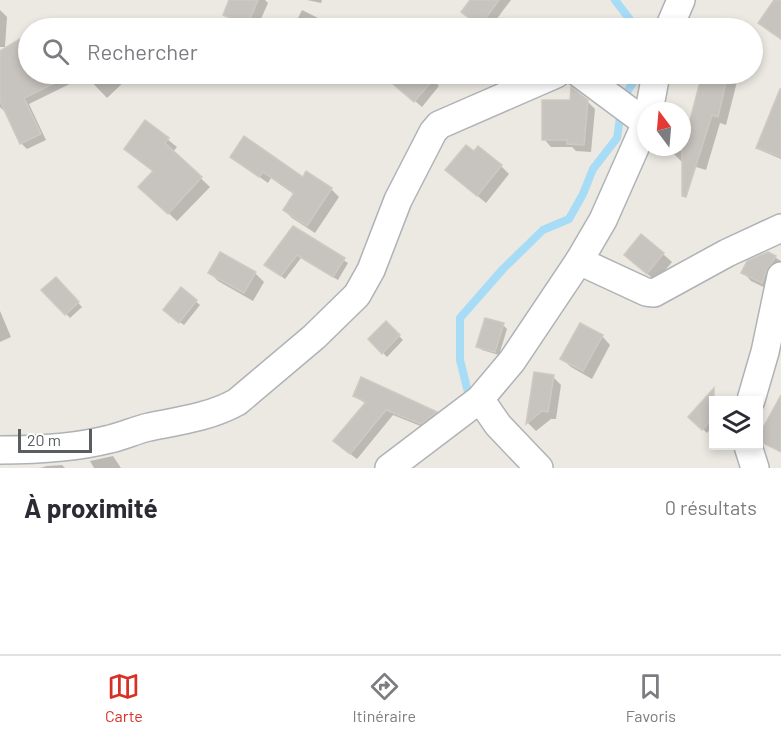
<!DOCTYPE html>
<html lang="fr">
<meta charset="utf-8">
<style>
:root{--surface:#fff;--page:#f7f7f7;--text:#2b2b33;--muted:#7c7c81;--line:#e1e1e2;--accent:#d93025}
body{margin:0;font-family:Barlow,sans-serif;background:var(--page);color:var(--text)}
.controls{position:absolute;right:18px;bottom:18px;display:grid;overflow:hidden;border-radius:0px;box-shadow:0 3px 9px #0003}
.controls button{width:54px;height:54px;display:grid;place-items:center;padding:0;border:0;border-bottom:2px solid var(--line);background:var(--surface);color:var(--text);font:30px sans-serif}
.compass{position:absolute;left:637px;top:102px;width:54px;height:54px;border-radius:50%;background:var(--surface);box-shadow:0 3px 9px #0003;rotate:344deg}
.scale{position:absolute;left:18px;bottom:15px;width:74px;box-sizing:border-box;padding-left:6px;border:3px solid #5a5e61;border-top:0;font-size:16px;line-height:21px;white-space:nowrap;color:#5a5e61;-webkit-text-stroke:4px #fff;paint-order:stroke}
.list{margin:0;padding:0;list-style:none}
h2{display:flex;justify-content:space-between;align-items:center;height:78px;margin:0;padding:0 24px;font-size:26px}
h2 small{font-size:20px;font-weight:400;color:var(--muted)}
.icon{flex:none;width:33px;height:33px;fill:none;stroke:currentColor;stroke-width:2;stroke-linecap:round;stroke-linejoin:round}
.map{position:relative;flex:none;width:781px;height:468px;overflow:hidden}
.search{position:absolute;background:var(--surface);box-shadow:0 3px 9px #0003;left:18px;right:18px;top:18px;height:66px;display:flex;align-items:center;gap:15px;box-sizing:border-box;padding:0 21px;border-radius:33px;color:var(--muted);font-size:22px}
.sheet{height:186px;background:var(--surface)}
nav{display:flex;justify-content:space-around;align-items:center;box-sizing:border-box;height:84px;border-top:2px solid var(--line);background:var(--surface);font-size:16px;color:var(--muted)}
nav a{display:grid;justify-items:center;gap:3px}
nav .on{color:var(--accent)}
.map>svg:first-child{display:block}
.shadow{fill:#0003}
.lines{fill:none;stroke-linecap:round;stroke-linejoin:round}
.stream{stroke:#a7dcf6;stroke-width:8}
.building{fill:#c7c3be;stroke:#cfc9c1;stroke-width:1.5}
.minor-casing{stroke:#afb3b6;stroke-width:30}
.minor{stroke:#fff;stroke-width:27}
</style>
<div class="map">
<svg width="781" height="468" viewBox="0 0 781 468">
<rect width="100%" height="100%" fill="#ece8e2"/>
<g class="shadow">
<polygon points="231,0 265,0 268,3 257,28 246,28 233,23 225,14"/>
<polygon points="307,0 322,0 321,3"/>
<polygon points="472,0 511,0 490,28 483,28 463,12"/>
<polygon points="0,10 7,17 5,47 0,47"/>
<polygon points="302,10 324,21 328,25 327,28 293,28"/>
<polygon points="28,49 28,74 122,74 127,79 107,98 86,76 29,104 46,140 27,149 21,143 7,114 0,107 0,69"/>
<polygon points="404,74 442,74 435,82 439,86 422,107 395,84"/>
<polygon points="702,74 739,74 726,125 720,123 706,170 683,163 674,154 676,147 682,147 684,123 690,125"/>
<polygon points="587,101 595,109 591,152 576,151 572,147 551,147 544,139"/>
<polygon points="146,122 177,147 173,152 210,187 177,221 149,195 154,172 126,149"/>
<polygon points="781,129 781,159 762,151 758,147"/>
<polygon points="474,154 501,166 509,174 486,203 447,170"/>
<polygon points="232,157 331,189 339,197 315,233 292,218 284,210 295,195 271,178 268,183"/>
<polygon points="293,228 348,263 338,280 301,258 285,279 270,268"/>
<polygon points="768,253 781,261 781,272 772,291 751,281 743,272"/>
<polygon points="663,254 672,262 656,281 634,263"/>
<polygon points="210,273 255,273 264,282 253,301 218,281"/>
<polygon points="56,279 82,307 70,318 44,290"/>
<polygon points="181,289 200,305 184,325 169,314"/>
<polygon points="0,311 11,337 0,342"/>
<polygon points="386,323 403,340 387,357 370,339"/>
<polygon points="503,325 507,329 499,355 482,350 478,346"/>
<polygon points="602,336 610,345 592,379 571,367 562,359"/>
<polygon points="536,374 553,377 561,385 556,419 551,419 536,431 528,423"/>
<polygon points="362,379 436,413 442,419 428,429 393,415 357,459 341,447 366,404 355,396"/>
<polygon points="710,394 717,400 714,400 714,425 707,433 694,421"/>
<polygon points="113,456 121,468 94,468 90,461"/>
<polygon points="62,465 65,468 40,468 47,466"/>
</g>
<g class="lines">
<g class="stream">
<polyline points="615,0 631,21 632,28"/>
<polyline points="623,99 638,74"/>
<polyline points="470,400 460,360 460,318 503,269 543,230 569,219 583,194 593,169 617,138 621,111"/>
</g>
</g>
<g class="building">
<polygon points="229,0 258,0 247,25 223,15"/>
<polygon points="470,0 499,0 480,26 461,12"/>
<polygon points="774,0 781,0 781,39 758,23"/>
<polygon points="28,34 28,74 73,74 24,98 41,134 20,144 0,101 0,51"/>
<polygon points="402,74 438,74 414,102 393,84"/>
<polygon points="702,74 728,74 718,117 712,115 686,197 682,196 682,121 689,124"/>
<polygon points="571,87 588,100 584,145 567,144 567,140 542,140 542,100 570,100"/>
<polygon points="780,89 781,89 781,157 756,148"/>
<polygon points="145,120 169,138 165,143 202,177 168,214 138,187 153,171 124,149"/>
<polygon points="244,136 303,177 306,171 332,188 307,226 283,210 294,193 263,172 259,177 230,157"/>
<polygon points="466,145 474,151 478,146 502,165 477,196 445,170"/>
<polygon points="293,226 345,258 333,277 297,255 281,276 264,265"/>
<polygon points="641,234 664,253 647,274 624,255"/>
<polygon points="220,252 256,272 244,293 208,273"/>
<polygon points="768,252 776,256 766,272 762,283 741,273 747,261"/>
<polygon points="56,277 79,302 65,315 41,290"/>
<polygon points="181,287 197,300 179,323 163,310"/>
<polygon points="485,318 504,323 495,352 476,347"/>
<polygon points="386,321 400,335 382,354 368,339"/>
<polygon points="580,323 603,335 583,371 560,359"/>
<polygon points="534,372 554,375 548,412 542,411 526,424"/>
<polygon points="361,377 437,412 421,424 386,410 350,454 333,441 366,402 353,396"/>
<polygon points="714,388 714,417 702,430 688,417"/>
<polygon points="781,395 781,452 763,443 759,435"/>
</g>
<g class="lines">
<g class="minor-casing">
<g id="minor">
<polyline points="669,28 681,0"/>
<polyline points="580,74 646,123"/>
<polyline points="649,111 656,74"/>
<polyline points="579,261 646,292 654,293 727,253 781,228"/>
<polyline points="480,399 498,425 539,468"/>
<polyline points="751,400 765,352 781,276"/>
<polyline points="748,446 755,468"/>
<path d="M 0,450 C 36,450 75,448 110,439 C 123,436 136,430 149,427 C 179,421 210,417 237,402 L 314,337 L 357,295 L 371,270 L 398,200 L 433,132 L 439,125 L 556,74"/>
<polyline points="389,468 480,399 512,361 579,261 603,220 646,123"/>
</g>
</g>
<use href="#minor" class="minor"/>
</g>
</svg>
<div class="controls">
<button><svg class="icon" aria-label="layers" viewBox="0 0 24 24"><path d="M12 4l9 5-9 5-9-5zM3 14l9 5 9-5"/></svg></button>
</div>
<svg class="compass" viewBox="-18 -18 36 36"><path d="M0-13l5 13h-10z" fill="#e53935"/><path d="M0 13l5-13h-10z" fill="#7c7c81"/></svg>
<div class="scale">20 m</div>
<div class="search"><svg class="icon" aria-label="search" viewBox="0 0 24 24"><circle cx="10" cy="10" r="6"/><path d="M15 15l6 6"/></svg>Rechercher</div>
</div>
<section class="sheet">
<h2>À proximité<small>0 résultats</small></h2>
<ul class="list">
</ul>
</section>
<nav>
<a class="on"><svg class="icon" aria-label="map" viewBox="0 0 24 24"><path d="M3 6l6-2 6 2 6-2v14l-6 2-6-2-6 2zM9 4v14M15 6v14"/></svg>Carte</a>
<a><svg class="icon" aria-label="directions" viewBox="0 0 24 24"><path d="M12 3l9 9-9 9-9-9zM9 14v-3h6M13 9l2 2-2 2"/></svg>Itinéraire</a>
<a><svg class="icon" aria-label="saved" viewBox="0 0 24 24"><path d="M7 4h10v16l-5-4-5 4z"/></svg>Favoris</a>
</nav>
